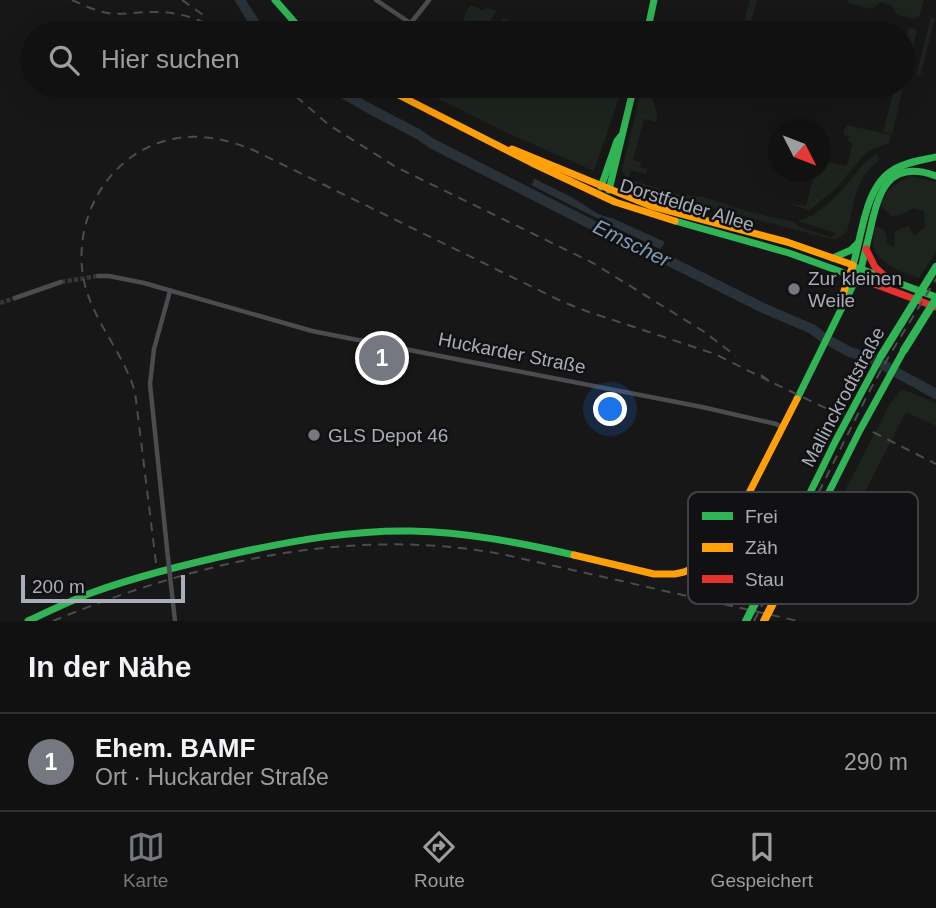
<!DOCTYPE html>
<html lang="de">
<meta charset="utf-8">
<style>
:root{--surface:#111;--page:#1a1a1a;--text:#f1f3f6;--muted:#9c9d9f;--line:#303131;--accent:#757880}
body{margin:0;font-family:Arial,sans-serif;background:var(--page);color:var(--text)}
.compass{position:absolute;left:768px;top:119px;width:63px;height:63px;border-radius:50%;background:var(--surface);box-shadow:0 7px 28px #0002;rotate:132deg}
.scale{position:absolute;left:21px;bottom:18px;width:164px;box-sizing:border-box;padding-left:7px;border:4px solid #a8adb8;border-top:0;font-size:19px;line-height:24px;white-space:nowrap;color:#a8adb8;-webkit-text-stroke:5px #111113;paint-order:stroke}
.you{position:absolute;left:611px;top:410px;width:24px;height:24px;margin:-18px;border:5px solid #fff;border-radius:50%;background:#1a73e8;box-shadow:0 0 0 10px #1a73e833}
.badge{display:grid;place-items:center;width:46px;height:46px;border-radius:50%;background:var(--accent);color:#fff;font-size:23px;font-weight:700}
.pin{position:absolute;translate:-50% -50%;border:4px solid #fff;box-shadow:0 2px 7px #0006}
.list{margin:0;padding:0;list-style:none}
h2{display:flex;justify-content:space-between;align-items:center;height:91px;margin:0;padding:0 28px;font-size:30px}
h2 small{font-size:23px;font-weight:400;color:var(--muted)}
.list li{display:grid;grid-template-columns:46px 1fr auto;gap:21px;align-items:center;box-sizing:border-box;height:98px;padding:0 28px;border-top:2px solid var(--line)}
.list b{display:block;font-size:26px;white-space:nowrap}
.list p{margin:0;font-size:23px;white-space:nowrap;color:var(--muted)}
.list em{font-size:23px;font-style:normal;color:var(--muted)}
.icon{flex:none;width:38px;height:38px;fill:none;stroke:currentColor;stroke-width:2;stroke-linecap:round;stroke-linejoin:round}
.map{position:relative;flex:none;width:936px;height:621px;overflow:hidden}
.search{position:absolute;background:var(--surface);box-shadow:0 7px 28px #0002;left:21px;right:21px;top:21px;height:77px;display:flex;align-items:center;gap:18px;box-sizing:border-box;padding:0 24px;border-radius:38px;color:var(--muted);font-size:26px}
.sheet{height:189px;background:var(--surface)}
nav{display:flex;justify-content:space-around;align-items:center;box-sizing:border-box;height:98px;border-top:2px solid var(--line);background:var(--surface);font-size:19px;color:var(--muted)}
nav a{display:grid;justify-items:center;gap:4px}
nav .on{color:var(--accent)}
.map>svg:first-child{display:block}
.green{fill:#1d241e}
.water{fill:#2a3239}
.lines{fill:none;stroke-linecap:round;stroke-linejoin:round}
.river{stroke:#2a3239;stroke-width:10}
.street-tunnel{stroke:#343537;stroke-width:4.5;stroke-dasharray:4.5 2;stroke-linecap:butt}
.street{stroke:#4b4c50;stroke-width:4.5}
.fast{stroke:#30b455;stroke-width:7}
.slow{stroke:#ff9f0a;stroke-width:7}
.jam{stroke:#e5322d;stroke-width:7}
.rail{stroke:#4b4c4f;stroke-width:2;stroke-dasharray:9 7;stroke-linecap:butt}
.street-bridge{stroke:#4b4c50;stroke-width:4.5}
.fast-bridge{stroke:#30b455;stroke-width:8}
.slow-bridge{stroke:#ff9f0a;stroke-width:8}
.poi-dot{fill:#757880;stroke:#111113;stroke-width:2.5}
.labels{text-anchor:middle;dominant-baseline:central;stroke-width:5;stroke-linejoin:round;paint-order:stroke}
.street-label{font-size:19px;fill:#a8adb8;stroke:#111113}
.poi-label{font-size:19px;fill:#a8adb8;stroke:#111113;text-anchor:start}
.water-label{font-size:21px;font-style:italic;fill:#7f9bb3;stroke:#111113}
.key{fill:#111113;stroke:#3e4045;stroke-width:2}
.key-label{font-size:19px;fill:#a8adb8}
</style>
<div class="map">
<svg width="936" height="621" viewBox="0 0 936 621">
<rect width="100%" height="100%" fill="#171717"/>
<g class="green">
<polygon points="750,0 757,0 748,33 741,33"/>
<polygon points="848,0 923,0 924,1 919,16 915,19 898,15 891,5 881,2 872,9 848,3"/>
<polygon points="471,5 482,10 487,8 495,10 496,12 482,33 475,30 473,32 463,24 465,13"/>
<polygon points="503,17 531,33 494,33"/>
<polygon points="931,17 935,18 921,73 925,74 916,76"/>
<polygon points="911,28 917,30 892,134 883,132 895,86 903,86 903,53 908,30"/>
<polygon points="413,86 484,86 487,88 489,86 623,86 594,171 505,132"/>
<path d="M 647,86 L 657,112 L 656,122 L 644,119 L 633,160 L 641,162 L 640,167 L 647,169 L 646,174 L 631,170 L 628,179 L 682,195 L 704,197 L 750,212 L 794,222 L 799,227 L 830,237 L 835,235 L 836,233 L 798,221 C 820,215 838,195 852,178 C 859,169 866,159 877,154 L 879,160 C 852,183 856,201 847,232 L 836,239 L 827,238 L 660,195 L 627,182 L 622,169 L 641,92 L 643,92 Z"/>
<polygon points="848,125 891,135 889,143 869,151 863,156 838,186 810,210 791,205 792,204 806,206 815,172 820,172 821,144 827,145 823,161 847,166 853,143 848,141 849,136 843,135 845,128"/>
<path d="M 909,176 L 936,182 L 936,252 L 919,278 C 903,272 876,264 873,244 C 873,238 874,232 875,226 L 883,229 L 887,236 L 886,243 L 894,247 L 895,231 L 909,226 L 911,231 L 915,236 L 925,227 L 924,211 L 914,208 L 901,215 L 892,216 L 880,205 C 884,191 897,183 909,176 Z"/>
<polygon points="902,389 936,403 936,426 906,412 812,595 791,594 890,404"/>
</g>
<path class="water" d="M 535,179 C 550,187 567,194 581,203 C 592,210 599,216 612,218 L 665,242 L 660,249 L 610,225 L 531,185 L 534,181 L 533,180 Z"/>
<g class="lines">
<g class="river">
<polyline points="240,0 261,33"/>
<polyline points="330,86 372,110 418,134 431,143 624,241 665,259 761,307 812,329 824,338 850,352 872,359 936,394"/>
</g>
<g class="street-tunnel">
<polyline points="61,282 98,276"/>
<polyline points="0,303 15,298"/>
</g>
<g class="street">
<polyline points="376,0 425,33"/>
<polyline points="410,24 429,0"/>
<polyline points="98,276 109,276 144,283 312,331 702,407 776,424 782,427"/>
<polyline points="15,298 61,282"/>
<polyline points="168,558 150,384 154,349 170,291"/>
</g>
<g class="fast">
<polyline points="275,0 304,33"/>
<polyline points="647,33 654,0"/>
<polyline points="601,187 617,141 621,136"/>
<polyline points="609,190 634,86"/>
<polyline points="675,221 789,253 850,275"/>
<polyline points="833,258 851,250 858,243"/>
<path d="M 853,265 C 862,236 865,186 893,170 C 906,162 922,160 936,157"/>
<polyline points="858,268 936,297"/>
<path d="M 861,269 C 864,256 867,244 870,231 C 878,194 887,158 936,176"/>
<polyline points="797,399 859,273"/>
<polyline points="778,558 836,440 881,356"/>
<polyline points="793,564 860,430 904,350"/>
<path d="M 28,621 C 49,611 70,601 91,593 C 140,575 191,563 241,552 C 297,540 354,530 411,531 C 466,532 521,543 574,555"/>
</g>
<g class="slow">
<polyline points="381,86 532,163 615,202 675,221"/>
<polyline points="512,149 651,206 787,242 853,265 843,294 845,299"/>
<polyline points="574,555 654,574 675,574 684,572 701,565 723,544 797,399"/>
</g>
<g class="jam">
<polyline points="866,249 875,267 888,279"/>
<polyline points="850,275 936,307"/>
</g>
<g class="rail">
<path d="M 72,0 C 83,5 95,11 108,13 C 122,15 137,12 151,12 C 177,11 202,19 224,33"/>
<polyline points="182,0 206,17"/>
<polyline points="284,86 329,125 396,167 593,263 703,331 736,356"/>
<polyline points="761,375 769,381 838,414"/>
<polyline points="873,432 936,464"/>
<path d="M 156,563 L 135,392 C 123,351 90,318 83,276 C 73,213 113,148 178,138 C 204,134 227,140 251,149 L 563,302 L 586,311 L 715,354 L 769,381"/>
<path d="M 53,621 C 195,562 352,525 506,555 L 798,621"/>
<polyline points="754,621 870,390 889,356 936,279"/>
</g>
<polyline class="street-bridge" points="168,558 175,621"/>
<g class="fast-bridge">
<polyline points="904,350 936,299"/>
<polyline points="881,356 936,267"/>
<polyline points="746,621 778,558"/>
</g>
<polyline class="slow-bridge" points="764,621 793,564"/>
</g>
<g class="poi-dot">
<circle cx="794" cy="289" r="7"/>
<circle cx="314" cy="435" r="7"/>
</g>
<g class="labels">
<g class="street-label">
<text transform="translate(687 205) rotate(17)">Dorstfelder Allee</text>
<text transform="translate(512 353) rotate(11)">Huckarder Straße</text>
<text transform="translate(843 397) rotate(-62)">Mallinckrodtstraße</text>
</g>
<g class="poi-label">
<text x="808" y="278">Zur kleinen<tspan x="808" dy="22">Weile</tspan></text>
<text x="328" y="435">GLS Depot 46</text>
</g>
<g class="water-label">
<text transform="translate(632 243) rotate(26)">Emscher</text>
</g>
</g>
<rect x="688" y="492" width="230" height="112" rx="10" class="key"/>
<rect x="702" y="512" width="31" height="8" fill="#30b455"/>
<rect x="702" y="543" width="31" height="9" fill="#ff9f0a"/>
<rect x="702" y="575" width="31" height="8" fill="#e5322d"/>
<g class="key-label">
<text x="745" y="523">Frei</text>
<text x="745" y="554">Zäh</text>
<text x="745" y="586">Stau</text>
</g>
</svg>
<svg class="compass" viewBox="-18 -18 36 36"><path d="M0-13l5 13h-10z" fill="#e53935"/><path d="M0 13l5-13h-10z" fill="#9c9d9f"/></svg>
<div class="scale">200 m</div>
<div class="you"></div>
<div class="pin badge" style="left:382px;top:358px">1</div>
<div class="search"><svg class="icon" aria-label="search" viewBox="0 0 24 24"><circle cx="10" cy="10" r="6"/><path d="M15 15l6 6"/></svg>Hier suchen</div>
</div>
<section class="sheet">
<h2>In der Nähe<small></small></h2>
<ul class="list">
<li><span class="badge">1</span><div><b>Ehem. BAMF</b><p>Ort · Huckarder Straße</p></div><em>290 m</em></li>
</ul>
</section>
<nav>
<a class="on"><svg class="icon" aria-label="map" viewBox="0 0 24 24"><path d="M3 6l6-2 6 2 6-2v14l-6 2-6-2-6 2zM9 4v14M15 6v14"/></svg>Karte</a>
<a><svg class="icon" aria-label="directions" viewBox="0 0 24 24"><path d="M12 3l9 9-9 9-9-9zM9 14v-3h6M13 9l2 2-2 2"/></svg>Route</a>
<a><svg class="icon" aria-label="saved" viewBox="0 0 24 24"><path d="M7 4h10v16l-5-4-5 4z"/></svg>Gespeichert</a>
</nav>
